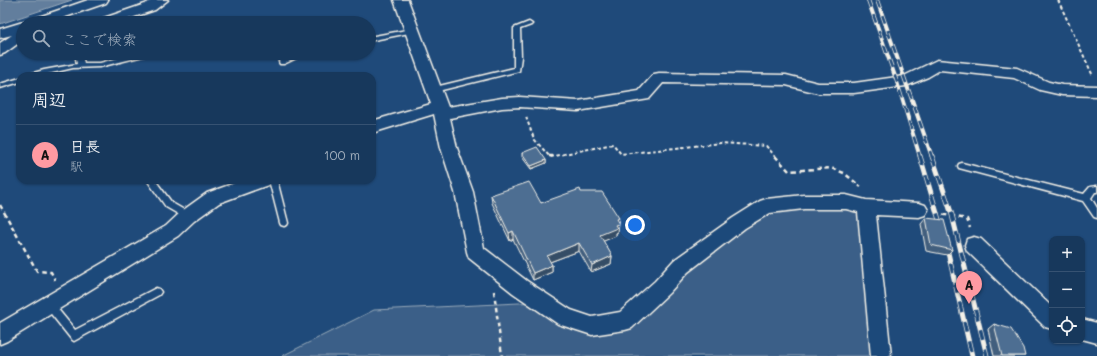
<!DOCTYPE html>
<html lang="ja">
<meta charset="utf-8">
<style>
:root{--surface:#17385c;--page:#244365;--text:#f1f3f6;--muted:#9eacbb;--line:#365272;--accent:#ff9aa2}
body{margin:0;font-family:Mali,"Klee One",sans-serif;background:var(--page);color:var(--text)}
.controls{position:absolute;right:12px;bottom:12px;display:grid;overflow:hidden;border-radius:8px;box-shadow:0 1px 3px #0004}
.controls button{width:36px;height:36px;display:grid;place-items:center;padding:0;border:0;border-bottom:1px solid var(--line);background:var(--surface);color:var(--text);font:20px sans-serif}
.you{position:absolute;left:635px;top:225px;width:14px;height:14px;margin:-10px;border:3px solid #fff;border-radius:50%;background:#1a73e8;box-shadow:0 0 0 6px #1a73e833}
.badge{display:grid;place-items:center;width:26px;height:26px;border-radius:50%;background:var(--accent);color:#111;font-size:13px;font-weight:700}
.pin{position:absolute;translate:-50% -33px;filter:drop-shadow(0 1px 2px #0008)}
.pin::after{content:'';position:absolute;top:21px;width:14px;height:12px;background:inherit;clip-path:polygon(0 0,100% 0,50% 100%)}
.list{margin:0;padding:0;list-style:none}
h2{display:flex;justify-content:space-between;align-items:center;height:52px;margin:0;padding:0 16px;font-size:17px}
h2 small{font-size:13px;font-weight:400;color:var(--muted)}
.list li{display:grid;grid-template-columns:26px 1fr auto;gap:12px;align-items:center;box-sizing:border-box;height:60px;padding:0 16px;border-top:1px solid var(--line)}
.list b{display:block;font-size:15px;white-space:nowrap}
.list p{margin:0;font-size:13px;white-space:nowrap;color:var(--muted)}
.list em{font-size:13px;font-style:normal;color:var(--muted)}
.icon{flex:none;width:22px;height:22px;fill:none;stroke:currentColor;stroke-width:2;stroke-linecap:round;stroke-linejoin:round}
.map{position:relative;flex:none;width:1097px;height:356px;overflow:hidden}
.search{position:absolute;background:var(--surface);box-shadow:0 1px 3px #0004;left:16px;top:16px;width:360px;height:44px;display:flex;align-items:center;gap:10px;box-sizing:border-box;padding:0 14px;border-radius:22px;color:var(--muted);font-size:15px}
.panel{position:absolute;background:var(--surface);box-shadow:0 1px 3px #0004;left:16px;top:72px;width:360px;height:112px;border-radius:12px}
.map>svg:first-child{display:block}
.green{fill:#3a5f88;stroke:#97a8b8}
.water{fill:#627e9d;stroke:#9cacbb}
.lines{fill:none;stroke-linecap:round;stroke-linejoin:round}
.lane-casing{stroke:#f4f1e8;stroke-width:3}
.street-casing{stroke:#f4f1e8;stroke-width:3}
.path-far1{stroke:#f4f1e8;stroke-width:2;stroke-dasharray:3.5 2.5;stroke-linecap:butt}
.path{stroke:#f4f1e8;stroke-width:2.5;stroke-dasharray:4.5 3.5;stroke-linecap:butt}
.lane{fill:#1f4a7a;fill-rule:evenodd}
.street{fill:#1f4a7a;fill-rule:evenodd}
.rail-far1-casing{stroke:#f4f1e8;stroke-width:4}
.rail-casing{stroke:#f4f1e8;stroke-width:5}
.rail-far1{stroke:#1f4a7a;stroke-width:2.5;stroke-dasharray:8;stroke-linecap:butt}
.rail{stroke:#1f4a7a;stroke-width:3.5;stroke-dasharray:10;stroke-linecap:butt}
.wall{fill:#425f7e;stroke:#f4f1e8}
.shaded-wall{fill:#364d66;stroke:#f4f1e8}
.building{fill:#4d6e92;stroke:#f4f1e8}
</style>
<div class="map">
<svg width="1097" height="356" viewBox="0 0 1097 356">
<rect width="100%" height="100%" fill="#1f4a7a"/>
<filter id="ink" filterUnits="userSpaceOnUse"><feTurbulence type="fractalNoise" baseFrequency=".025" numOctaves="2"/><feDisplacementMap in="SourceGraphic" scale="8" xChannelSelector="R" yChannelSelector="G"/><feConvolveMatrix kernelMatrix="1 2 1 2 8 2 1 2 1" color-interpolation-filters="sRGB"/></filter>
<g filter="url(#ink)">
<polygon class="green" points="766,206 866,207 874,356 282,356 374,310 540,302 565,317 625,321"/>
<polygon class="water" points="0,0 72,0 0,24"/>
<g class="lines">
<g class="lane-casing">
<g id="lane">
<polygon points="252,21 258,22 259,23 249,23"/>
<polygon points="529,22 532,24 531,25 520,29 521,57 519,71 434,92 431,92 430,90 431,88 514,68 514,28"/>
<polygon points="412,29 414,30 414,32 369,41 369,37"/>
<polygon points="75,53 81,53 84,63 100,63 137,53 148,53 147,55 100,67 73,68 39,76 29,76 30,74 44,70 77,64"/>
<polygon points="298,53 307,53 284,64 280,64 279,62 280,60"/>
<polygon points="20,78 20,82 0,88 0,84"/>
<polygon points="962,163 1084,194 1090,187 1097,186 1097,192 1095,192 1091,198 1097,208 1097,218 1094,217 1083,201 959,168 958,166 959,164"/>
<polygon points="147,180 155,180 172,203 191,214 192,216 191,218 188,219 185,218 166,207"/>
<polygon points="269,180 277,180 288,223 287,225 284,226 281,225 280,223"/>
<polygon points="156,288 159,289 161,292 159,295 74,341 71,339 44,305 46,302 49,301 52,302 75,330"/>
</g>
</g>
<g class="street-casing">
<g id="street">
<polygon points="88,0 108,0 106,3 48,23 28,23 30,20"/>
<polygon points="152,0 168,0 155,10 116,23 96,23 98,20 145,4"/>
<polygon points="394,0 408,0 448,107 502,98 520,97 578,101 639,91 654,74 659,73 786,75 818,83 854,83 904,76 937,60 1017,68 1049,82 1062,85 1097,86 1097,96 1062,95 1040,90 1014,78 940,70 928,77 906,86 854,93 818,93 786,85 663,83 649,99 578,111 520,107 502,108 450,118 457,148 473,192 484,248 527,281 571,310 592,317 620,312 655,281 674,260 733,218 760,201 766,199 804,195 846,195 866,200 919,203 925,205 928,210 925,215 919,217 876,215 891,356 871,356 858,212 846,209 804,209 770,213 745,228 688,272 669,293 632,328 625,330 592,335 558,324 513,293 469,258 467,252 455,192 441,148 434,114 372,133 372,121 431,104"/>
<polygon points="23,22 28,23 23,23 23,40 5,53 0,55 0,43 12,35 0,38 0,29"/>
<polygon points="243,180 271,180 268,185 219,203 194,221 178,236 7,341 0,344 0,323 166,226 182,211 207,193"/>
<polygon points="974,237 981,239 1052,307 1052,329 1045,327 967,251 965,245 967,239"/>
<polygon points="1082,319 1097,323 1097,343 1082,339"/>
</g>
</g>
<g class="path-far1">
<polyline points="1058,0 1093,76"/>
<polyline points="526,117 534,139 550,157 613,144 621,154 721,143 766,146 776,157"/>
</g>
<g class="path">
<polyline points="549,156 553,156"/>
<polyline points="775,156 789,171 831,168 844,173 861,187"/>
<polyline points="0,205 37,271 51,272 55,280"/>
<polyline points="935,213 967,219 970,228"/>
<polyline points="494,291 502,356"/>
</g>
<use href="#lane" class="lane"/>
<use href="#street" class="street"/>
<g class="rail-far1-casing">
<g id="rail-far1">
<polyline points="868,0 897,82 920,157"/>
<polyline points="877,0 932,157"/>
</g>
</g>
<g class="rail-casing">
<g id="rail">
<polyline points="920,156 942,230"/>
<polyline points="932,156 952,215 987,356"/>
<polyline points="946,244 972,356"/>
</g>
</g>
<use href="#rail-far1" class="rail-far1"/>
<use href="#rail" class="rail"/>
</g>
<g class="wall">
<polygon points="522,153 546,160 546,163 531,169 522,157"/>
<polygon points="581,192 619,224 618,232 616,233 616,236 603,241 612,256 611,264 591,272 579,251 550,262 552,265 552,272 533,280 513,239 510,241 492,203 491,195 541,203"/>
<polygon points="926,218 952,250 947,255 926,251 921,224"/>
<polygon points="994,324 1025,356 994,356 988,329"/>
</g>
<g class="shaded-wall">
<polygon points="546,160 546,163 531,169 531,166"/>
<polygon points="619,218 618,225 619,224 618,232 616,233 616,236 599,243 600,235 616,219"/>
<polygon points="513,231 513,239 510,241 509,233"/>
<polygon points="579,243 579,251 547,263 547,256"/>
<polygon points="612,256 611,264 591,272 592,265"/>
<polygon points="552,265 552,272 533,280 533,273"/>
</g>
<g class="building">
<polygon points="537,147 546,160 531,166 522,153"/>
<polygon points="529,182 541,203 580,189 581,192 602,192 619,218 616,219 619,224 615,225 617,228 600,235 612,256 592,265 579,243 547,256 552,265 533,273 513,231 509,233 491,195"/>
<polygon points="926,218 944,220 952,250 931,245"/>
<polygon points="994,324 1011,329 1023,348 1025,356 1002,356"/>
</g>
</g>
</svg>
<div class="controls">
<button>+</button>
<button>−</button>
<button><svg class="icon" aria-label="locate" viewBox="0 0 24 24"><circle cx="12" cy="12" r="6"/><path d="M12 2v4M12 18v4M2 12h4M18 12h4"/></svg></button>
</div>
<div class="you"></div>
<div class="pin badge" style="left:969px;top:304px">A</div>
<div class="search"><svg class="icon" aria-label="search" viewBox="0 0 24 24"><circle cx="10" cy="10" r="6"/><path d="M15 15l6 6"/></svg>ここで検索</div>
<section class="panel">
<h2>周辺<small></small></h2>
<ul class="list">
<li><span class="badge">A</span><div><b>日長</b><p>駅</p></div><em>100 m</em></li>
</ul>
</section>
</div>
